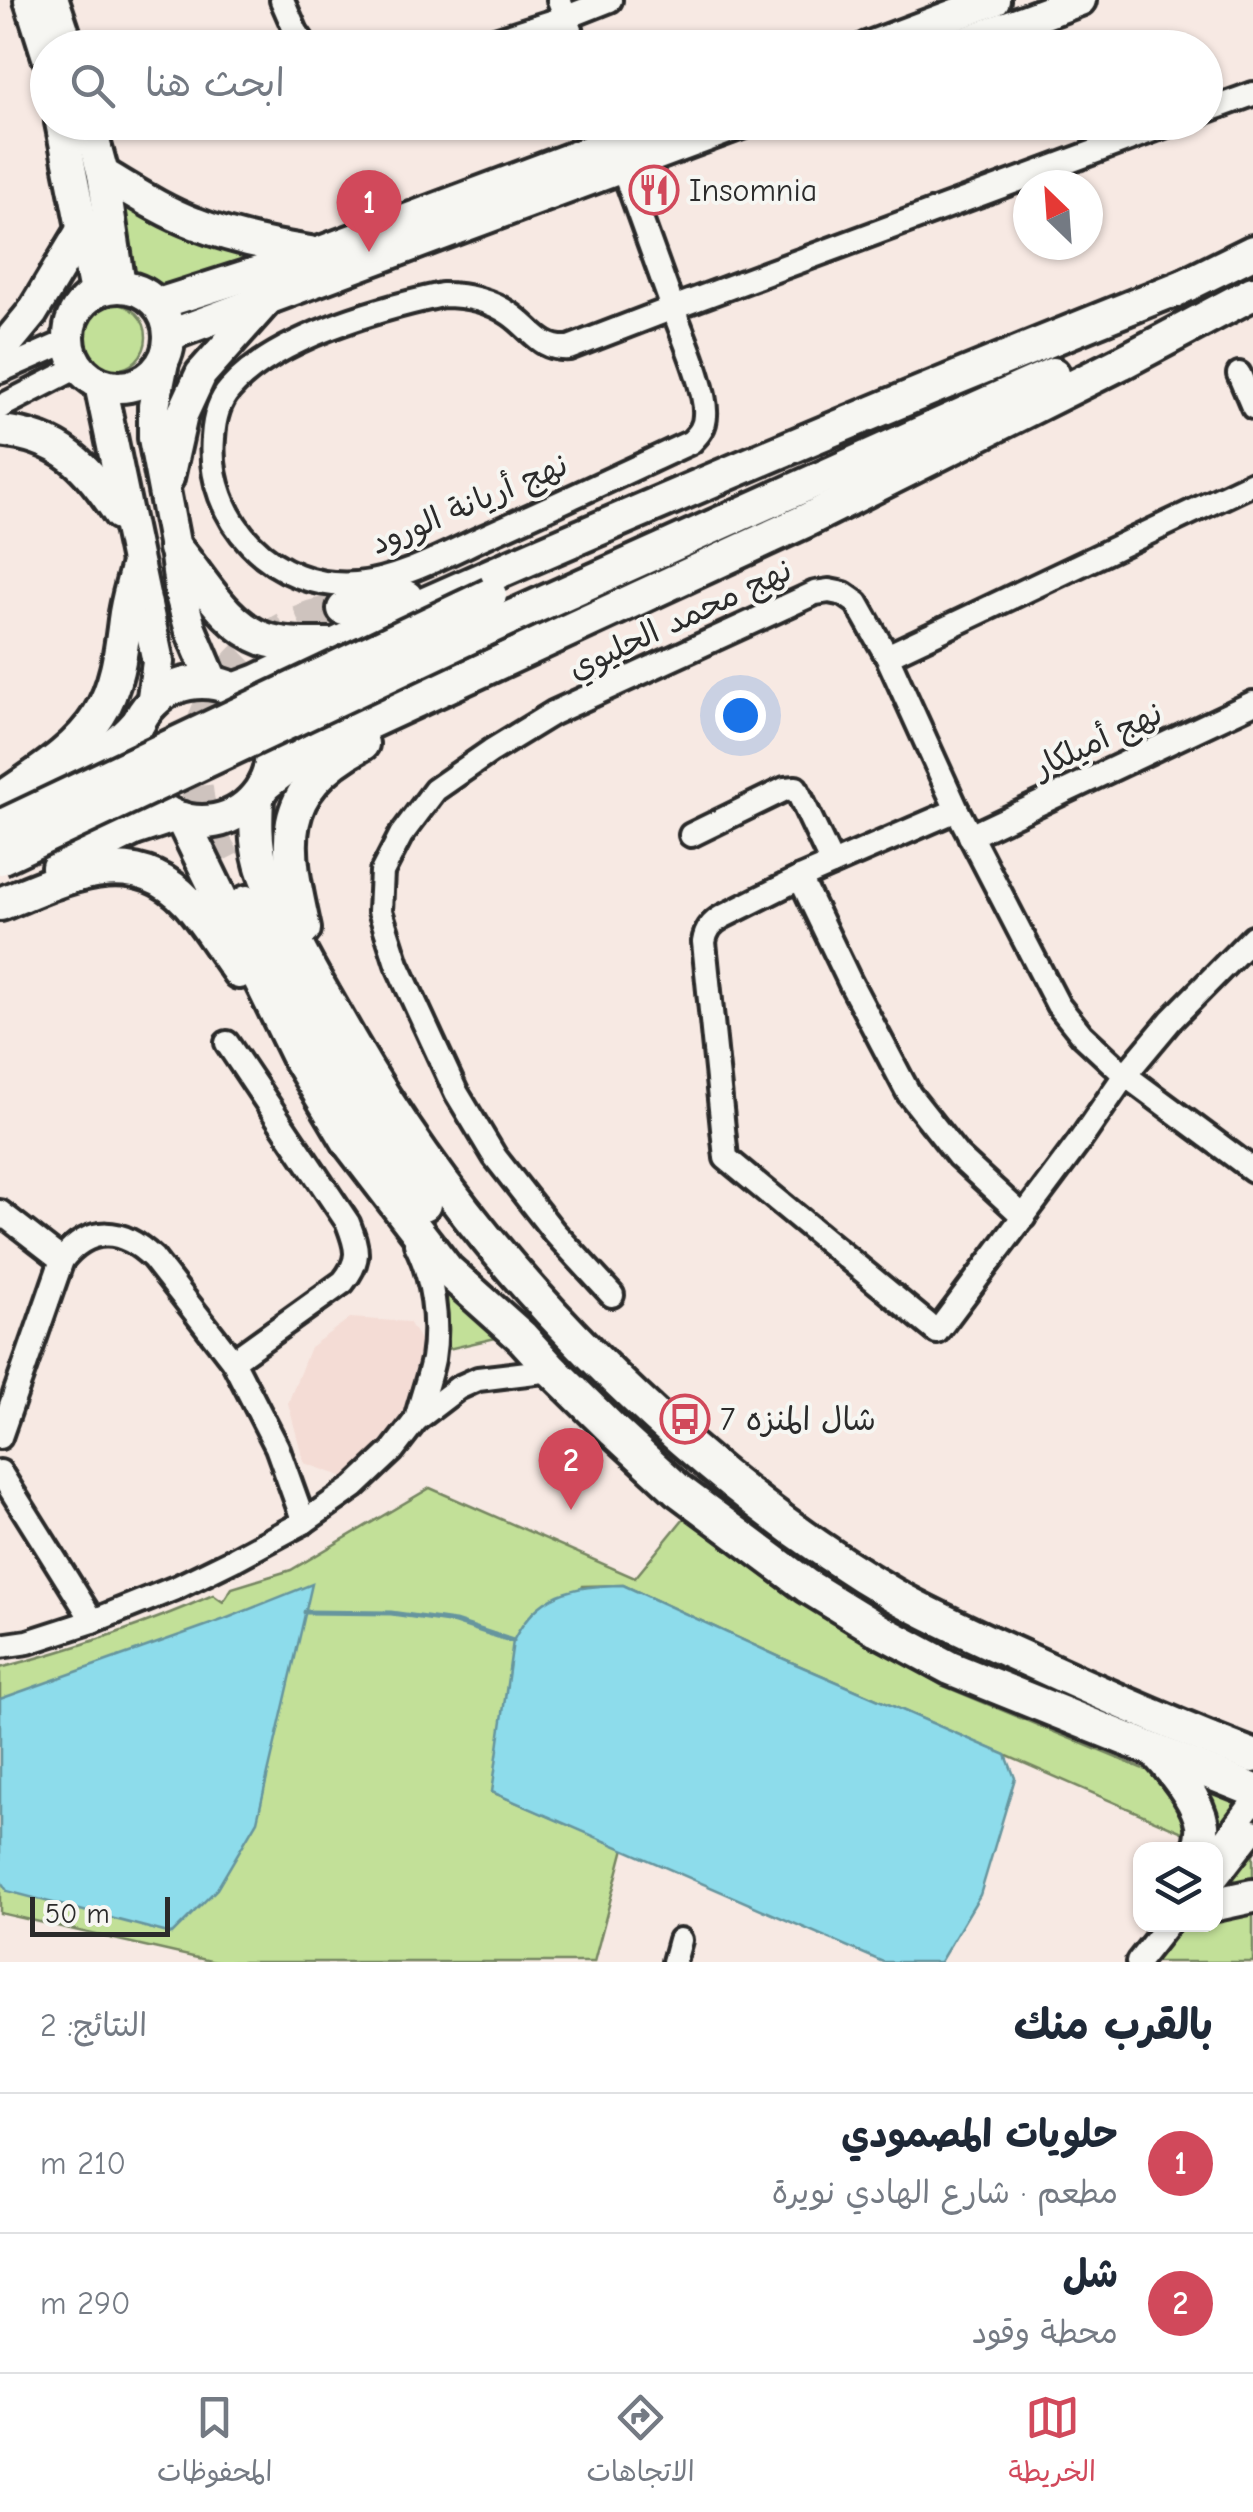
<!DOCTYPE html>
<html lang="ar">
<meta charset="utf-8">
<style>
:root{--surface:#fff;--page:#f6f6f7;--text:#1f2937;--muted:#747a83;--line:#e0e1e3;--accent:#d1495b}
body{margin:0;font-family:"Comic Neue","Playpen Sans Arabic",sans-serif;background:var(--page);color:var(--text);direction:rtl}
.controls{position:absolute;right:30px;bottom:30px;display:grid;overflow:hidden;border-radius:20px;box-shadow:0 2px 8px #0004}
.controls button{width:90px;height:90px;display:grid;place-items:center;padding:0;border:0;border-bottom:2px solid var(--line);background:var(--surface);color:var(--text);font:50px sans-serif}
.compass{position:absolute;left:1013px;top:170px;width:90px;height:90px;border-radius:50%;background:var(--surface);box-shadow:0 2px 8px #0004;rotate:335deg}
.scale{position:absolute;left:30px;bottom:25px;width:140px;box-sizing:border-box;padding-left:10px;border:5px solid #2b2b2b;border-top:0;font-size:28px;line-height:35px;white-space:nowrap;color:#2b2b2b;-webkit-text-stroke:8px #f6f6f2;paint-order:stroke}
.you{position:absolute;left:740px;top:715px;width:35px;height:35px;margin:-25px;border:8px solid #fff;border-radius:50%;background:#1a73e8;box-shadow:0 0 0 15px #1a73e833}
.badge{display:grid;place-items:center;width:65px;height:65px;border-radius:50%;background:var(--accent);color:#fff;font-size:32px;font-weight:700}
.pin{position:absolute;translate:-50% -82px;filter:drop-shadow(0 2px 5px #0008)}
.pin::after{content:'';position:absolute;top:52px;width:35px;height:30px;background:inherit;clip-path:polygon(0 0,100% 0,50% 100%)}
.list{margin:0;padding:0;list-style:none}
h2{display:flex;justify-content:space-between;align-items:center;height:130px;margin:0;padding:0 40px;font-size:42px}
h2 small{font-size:32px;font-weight:400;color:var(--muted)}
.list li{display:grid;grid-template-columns:65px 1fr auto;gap:30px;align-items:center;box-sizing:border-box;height:140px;padding:0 40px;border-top:2px solid var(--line)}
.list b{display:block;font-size:38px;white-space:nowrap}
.list p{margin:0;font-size:32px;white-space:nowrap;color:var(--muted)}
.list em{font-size:32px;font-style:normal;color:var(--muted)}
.icon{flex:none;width:55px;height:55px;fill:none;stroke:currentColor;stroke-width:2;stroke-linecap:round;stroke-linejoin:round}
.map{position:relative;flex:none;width:1253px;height:1962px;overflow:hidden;direction:ltr}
.search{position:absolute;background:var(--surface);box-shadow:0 2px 8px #0004;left:30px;right:30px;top:30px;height:110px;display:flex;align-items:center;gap:25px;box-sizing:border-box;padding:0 35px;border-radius:55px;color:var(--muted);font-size:38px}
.sheet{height:410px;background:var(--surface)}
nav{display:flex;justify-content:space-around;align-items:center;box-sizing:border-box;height:140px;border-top:2px solid var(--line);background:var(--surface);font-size:28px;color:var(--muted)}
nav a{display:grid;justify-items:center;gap:5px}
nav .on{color:var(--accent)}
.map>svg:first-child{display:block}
.built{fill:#f4dcd5}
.green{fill:#c2e098;stroke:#768662;stroke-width:2.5}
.water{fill:#8ddceb;stroke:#66959e;stroke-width:2.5}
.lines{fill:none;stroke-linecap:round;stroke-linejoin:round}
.stream{stroke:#66959e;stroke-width:5}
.highway-tunnel{stroke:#cec3be;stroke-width:32;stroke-dasharray:32 16;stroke-linecap:butt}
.minor-casing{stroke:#2b2b2b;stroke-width:30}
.major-casing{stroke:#2b2b2b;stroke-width:38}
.highway-casing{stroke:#2b2b2b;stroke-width:40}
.minor{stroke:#f6f6f2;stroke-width:22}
.major{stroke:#f6f6f2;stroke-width:30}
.highway{stroke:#f6f6f2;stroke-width:32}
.highway-bridge-casing{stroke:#2b2b2b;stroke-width:40;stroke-linecap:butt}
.highway-bridge{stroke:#f6f6f2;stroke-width:32}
.labels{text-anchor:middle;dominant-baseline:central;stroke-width:8;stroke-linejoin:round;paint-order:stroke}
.poi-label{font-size:32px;fill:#2b2b2b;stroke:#f6f6f2;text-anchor:start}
.street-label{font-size:32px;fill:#2b2b2b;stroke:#f6f6f2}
</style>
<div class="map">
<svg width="1253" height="1962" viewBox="0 0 1253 1962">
<rect width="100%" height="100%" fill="#f7e9e3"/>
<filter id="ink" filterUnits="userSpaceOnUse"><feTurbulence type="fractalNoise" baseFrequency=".01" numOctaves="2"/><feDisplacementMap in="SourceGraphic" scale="20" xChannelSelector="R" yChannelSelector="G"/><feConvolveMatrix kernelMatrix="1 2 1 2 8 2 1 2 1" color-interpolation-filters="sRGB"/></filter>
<g filter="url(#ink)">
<polygon class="built" points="350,1318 409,1322 427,1351 415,1397 392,1441 347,1478 304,1463 288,1403 310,1347"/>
<g class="green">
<polygon points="117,199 264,254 167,287 151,277 132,273"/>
<circle cx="113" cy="337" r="33"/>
<polygon points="439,1275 500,1337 444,1350"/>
<path d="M 430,1488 L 635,1578 L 684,1518 L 797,1601 L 941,1685 L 1141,1768 L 1253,1804 L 1253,1962 L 1151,1962 L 1180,1925 L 1216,1924 L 1216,1878 L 1233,1854 L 784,1659 L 623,1585 L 583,1586 L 492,1792 L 624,1848 L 594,1962 L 215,1962 L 0,1913 L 0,1668 C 74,1649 143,1626 213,1595 L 223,1602 L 232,1588 L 291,1570 Z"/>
</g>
<g class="water">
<polygon points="312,1584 257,1821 217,1889 172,1934 7,1891 0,1880 0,1699 225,1619"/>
<path d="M 623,1585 L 784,1659 L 1006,1755 L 1015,1778 L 980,1895 L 940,1962 L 883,1962 L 492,1792 L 513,1641 C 538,1592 572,1586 623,1585 Z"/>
</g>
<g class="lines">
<polyline class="stream" points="305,1612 391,1613 455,1622 513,1641"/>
<path class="highway-tunnel" d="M 225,860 C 217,844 205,828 201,811 C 176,710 245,623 344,609"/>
<g class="minor-casing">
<g id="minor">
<polyline points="282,0 296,32 307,48"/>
<polyline points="559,0 578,48"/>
<polyline points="470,48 567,17 610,0"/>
<polyline points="1206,111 1253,94"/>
<polyline points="606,122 673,308 1175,122"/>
<path d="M 442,295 C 466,295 490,300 510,314 C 532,329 540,350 569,348 L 673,308 C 682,334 707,390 705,415 C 705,427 699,434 691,442 C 622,474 554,506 484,537 C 447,554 399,580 357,584 C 273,591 206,520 213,438 C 214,420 218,402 230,389 C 275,338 378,309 442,295 Z"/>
<polyline points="0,371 68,341"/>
<polyline points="1239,374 1253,407"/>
<polyline points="0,407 78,367"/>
<polyline points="887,656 1253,483"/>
<path d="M 957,810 L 800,878 L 722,917 C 711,923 706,930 704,942 L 726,1158 L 937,1332 L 1079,1142 L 1125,1075 L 1171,1020 L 1253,937"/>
<polyline points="691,835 785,789 796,788 832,864"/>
<polyline points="970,836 1253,703"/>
<polyline points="800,878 850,982 909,1094 958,1156 1024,1217"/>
<path d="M 227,1043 L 348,1223 C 358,1249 361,1260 343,1282 L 233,1361"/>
<polyline points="0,1212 62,1260"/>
<polyline points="612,1295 554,1232 495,1157 456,1092 397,964 380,911 382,872 401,835 435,790 491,751 553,713 815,593 829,591 844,594 857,603 887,656 957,810 1058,1005 1082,1035 1125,1075 1253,1170"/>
<path d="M 416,1420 C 421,1400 429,1379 433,1359 C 439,1321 433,1278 416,1244"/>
<path d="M 0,1437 L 62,1260 C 90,1225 122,1228 153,1258 L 233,1361 L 277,1447 L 304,1522"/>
<polyline points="0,1472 93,1621"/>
<polyline points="0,1646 28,1642 93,1621 178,1587 235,1559 304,1522 354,1487 392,1451 416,1420 458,1388 478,1379 552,1370"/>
<polyline points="1216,1852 1253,1802"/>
<polyline points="1216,1879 1253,1831"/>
<polyline points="674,1962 680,1940"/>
<polyline points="1138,1962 1168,1924"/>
</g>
</g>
<g class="major-casing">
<g id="major">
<polyline points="30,0 48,57"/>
<polyline points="53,0 69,48"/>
<polyline points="867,48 994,0"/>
<polyline points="950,48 1080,0"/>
<polyline points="61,122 95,292"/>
<polyline points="89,122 103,174 120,286"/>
<path d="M 103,174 C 132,191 162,211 194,223 C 231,238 271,246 310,252"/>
<circle cx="119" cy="337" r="50"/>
<polyline points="158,304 318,253 668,122"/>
<polyline points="170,335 744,122"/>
<polyline points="0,352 32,313 82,230"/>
<polyline points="163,362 154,406 154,438 175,548 181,595 191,631 213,683"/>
<polyline points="100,384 158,662 152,704"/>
<path d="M 0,431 C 62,437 86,465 119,514"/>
<polyline points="168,478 182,415 201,374 267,300"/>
</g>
</g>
<g class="highway-casing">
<g id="highway">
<polyline points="1172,292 1253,252"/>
<path d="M 175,548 C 202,579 224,624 264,639 C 284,646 307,645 328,645"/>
<polyline points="344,609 406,597"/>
<polyline points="505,620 1053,374"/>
<circle cx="202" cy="752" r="70"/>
<path d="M 234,690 L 258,681 C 390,618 525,560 659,503 C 836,427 1013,354 1191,283"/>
<path d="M 52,778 C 90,761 110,755 139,722"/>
<polyline points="264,785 299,758 331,740 805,521 1121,363 1253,293"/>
<path d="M 257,796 C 256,819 255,841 261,863 C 264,875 270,887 275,899 C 295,948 323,993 349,1039 C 436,1191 550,1324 681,1439 C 747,1497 818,1551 894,1595 C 940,1621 989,1642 1037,1664 C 1109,1697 1180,1728 1253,1756"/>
<path d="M 0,800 C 34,776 76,752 99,715 C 117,687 121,652 125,620 C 127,602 133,584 137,567"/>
<polyline points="182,819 298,1057 350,1144 447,1270 522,1337 552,1370 614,1431 678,1490 807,1586 877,1629 950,1668 1253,1790"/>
<polyline points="58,867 134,829 173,816"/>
<polyline points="247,902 319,1043 345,1089 424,1204"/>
<path d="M 0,904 C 64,879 131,841 188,902 C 207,923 222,949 239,972"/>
<path d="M 304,929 C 285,844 274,792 362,744"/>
<path d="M 1159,1755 C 1175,1773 1198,1800 1202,1825 C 1203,1832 1200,1842 1200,1850"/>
<polyline points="1216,1904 1253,1896"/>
</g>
</g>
<use href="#minor" class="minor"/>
<use href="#major" class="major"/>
<use href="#highway" class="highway"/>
<g class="highway-bridge-casing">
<g id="highway-bridge">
<polyline points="0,827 490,595"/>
<polyline points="0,858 505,620"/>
</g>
</g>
<use href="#highway-bridge" class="highway-bridge"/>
</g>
</g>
<defs>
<g id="restaurant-ring" transform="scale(2.5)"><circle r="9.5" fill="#f6f6f2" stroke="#d1495b" stroke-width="1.5"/><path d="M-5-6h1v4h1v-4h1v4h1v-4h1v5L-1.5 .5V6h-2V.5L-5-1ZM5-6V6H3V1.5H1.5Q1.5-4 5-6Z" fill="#d1495b"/></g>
<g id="bus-ring" transform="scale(2.5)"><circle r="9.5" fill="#f6f6f2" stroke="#d1495b" stroke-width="1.5"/><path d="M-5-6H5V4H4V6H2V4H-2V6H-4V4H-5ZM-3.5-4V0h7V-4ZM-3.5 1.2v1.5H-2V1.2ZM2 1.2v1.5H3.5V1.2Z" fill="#d1495b"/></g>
</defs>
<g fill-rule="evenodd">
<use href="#restaurant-ring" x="654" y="190"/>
<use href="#bus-ring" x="685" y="1419"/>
</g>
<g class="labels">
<g class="poi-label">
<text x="689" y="190">Insomnia</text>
<text x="720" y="1419">شال المنزه 7</text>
</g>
<g class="street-label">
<text transform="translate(469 504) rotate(-23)">نهج أريانة الورود</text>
<text transform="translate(680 619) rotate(-25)">نهج محمد الحليوي</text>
<text transform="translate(1098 740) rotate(-25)">نهج أميلكار</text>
</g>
</g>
</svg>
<div class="controls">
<button><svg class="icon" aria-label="layers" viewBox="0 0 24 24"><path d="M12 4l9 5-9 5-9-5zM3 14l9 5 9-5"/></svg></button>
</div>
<svg class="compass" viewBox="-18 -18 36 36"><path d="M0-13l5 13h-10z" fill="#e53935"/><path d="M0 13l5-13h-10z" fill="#747a83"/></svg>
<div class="scale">50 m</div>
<div class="you"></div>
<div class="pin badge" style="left:369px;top:252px">1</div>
<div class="pin badge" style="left:571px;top:1510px">2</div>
<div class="search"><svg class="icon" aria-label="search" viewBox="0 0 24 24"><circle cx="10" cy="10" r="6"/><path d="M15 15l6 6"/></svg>ابحث هنا</div>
</div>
<section class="sheet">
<h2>بالقرب منك<small>النتائج: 2</small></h2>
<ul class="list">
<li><span class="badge">1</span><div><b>حلويات المصمودي</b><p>مطعم · شارع الهادي نويرة</p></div><em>210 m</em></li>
<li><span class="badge">2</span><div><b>شل</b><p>محطة وقود</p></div><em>290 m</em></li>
</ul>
</section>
<nav>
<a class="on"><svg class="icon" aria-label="map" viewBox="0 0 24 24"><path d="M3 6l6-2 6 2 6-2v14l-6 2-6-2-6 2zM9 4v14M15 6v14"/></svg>الخريطة</a>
<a><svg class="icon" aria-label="directions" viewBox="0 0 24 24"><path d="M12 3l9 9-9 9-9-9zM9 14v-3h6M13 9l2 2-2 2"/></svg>الاتجاهات</a>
<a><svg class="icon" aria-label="saved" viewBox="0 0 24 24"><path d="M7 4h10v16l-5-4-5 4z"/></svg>المحفوظات</a>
</nav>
